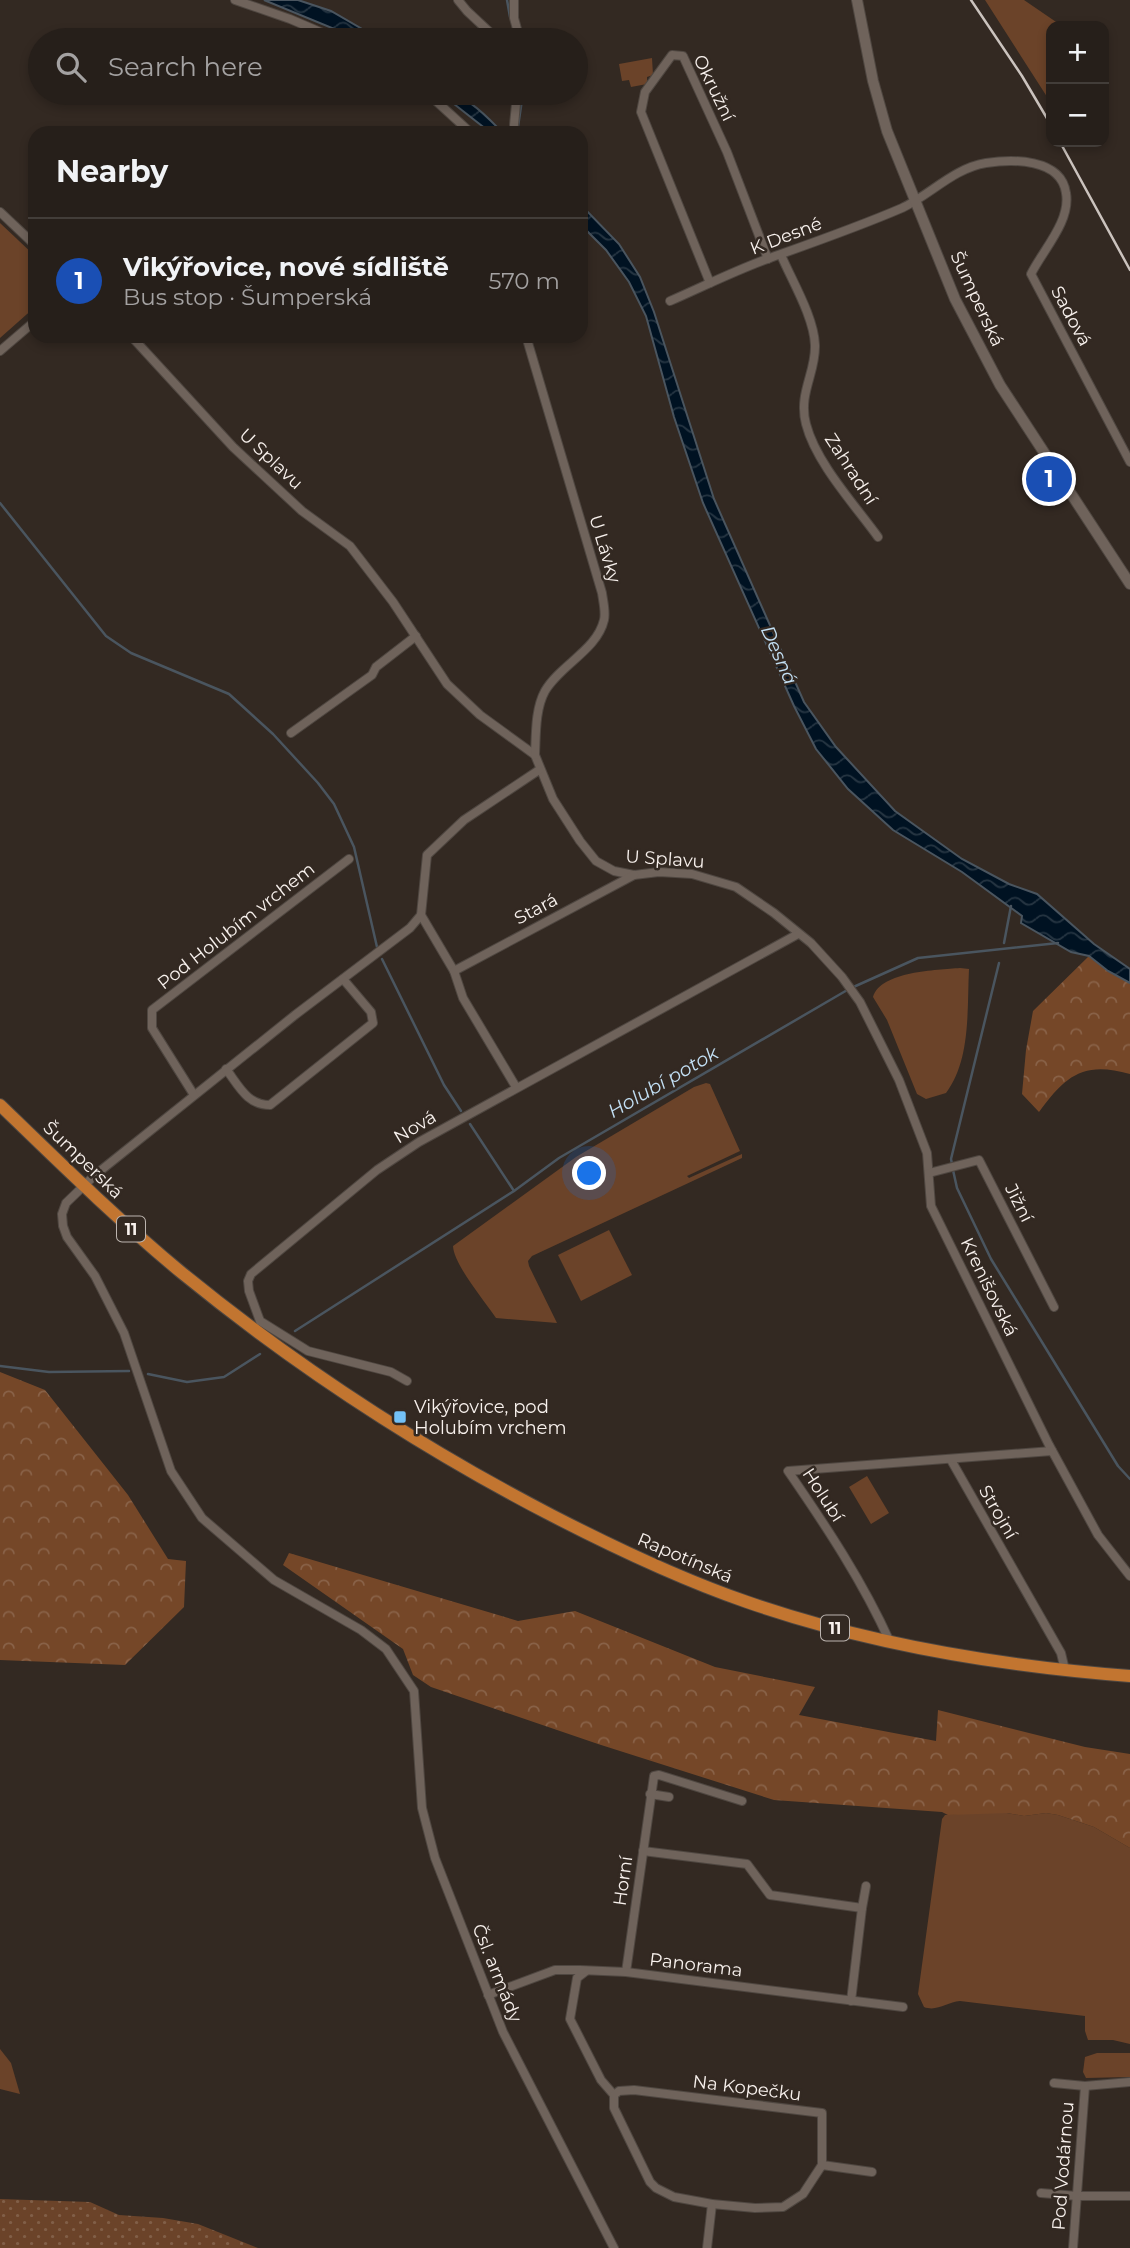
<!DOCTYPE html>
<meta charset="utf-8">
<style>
:root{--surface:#261f1a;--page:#322c27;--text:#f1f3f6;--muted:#a4a2a2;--line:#423d39;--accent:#d93025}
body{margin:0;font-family:Montserrat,sans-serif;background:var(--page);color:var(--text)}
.controls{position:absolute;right:21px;top:21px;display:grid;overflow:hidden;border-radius:14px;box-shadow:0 4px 10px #0003}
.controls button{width:63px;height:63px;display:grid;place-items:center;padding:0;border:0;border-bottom:2px solid var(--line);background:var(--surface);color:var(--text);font:35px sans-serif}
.you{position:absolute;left:590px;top:1174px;width:24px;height:24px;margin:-18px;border:5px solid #fff;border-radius:50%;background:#1a73e8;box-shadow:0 0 0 10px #1a73e833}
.badge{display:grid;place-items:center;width:46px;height:46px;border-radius:50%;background:var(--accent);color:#fff;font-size:23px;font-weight:700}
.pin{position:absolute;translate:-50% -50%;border:4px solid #fff;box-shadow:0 2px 7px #0006}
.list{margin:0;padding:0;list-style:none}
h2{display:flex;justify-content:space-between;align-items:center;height:91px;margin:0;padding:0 28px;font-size:30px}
h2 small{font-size:23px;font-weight:400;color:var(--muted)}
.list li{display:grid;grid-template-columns:46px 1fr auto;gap:21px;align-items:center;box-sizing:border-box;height:126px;padding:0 28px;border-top:2px solid var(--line)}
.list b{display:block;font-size:26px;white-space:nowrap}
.list p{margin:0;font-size:23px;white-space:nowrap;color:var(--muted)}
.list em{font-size:23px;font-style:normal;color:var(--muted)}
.icon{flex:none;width:38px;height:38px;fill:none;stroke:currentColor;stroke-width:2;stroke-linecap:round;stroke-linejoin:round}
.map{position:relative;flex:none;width:1130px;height:2248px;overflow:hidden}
.search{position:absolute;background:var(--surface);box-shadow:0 4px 10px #0003;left:28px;top:28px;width:560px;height:77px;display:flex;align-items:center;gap:18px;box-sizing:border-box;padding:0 24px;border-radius:38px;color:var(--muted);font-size:26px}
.panel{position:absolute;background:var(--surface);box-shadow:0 4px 10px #0003;left:28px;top:126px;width:560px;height:217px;border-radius:21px}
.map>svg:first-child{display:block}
.green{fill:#6b4329}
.forest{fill:url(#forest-crowns)}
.park{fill:url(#park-dots)}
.water{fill:url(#water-waves);stroke:#4a555f;stroke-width:2}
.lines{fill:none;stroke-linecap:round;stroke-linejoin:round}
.stream{stroke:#4a555f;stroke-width:2.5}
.minor-casing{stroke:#4f4741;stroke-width:10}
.tertiary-casing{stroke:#4f4741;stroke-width:12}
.primary-casing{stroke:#4f4741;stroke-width:14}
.minor{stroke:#6f635b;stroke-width:8}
.tertiary{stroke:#6f635b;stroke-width:10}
.primary{stroke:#c27530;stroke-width:12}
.rail{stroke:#cbc3be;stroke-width:2.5}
.poi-dot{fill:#73c1f6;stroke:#332922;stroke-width:2.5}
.labels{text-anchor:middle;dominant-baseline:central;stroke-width:5;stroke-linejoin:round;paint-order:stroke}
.shield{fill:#332922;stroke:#bdb5b0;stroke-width:2}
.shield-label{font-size:16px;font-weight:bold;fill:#f8f1ed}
.street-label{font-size:18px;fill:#f8f1ed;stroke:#332922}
.poi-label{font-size:18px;fill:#f8f1ed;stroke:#332922;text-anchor:start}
.water-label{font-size:19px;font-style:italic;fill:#c3e0f5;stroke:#332922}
</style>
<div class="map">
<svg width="1130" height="2248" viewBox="0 0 1130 2248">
<defs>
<pattern id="forest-crowns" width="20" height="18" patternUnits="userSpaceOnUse" patternTransform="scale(1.75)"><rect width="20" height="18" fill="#754728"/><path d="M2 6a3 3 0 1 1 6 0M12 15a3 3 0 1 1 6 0" fill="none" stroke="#896248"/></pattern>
<pattern id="park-dots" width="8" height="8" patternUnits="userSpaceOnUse" patternTransform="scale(1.75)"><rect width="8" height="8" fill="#6b4329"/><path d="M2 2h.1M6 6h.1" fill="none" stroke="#815f48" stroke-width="1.8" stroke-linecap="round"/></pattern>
<pattern id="water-waves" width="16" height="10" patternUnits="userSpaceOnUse" patternTransform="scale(1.75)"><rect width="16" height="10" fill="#001222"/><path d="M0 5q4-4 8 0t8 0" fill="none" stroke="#263542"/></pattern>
</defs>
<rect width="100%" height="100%" fill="#332922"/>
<g class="green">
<polygon points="985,0 1024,0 1062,26 1051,26 1051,103"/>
<polygon points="652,58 653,75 647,77 647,84 631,87 629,80 622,81 619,64"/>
<polygon points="0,223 35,256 35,307 0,338"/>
<path d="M 960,968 L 969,969 C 967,1009 971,1060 946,1093 L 926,1099 L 917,1094 L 887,1020 L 873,997 C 881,971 937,970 960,968 Z"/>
<path d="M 706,1083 L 710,1084 L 740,1151 L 687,1176 L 689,1178 L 742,1154 L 742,1158 L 532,1256 L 528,1261 L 529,1266 L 557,1323 L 496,1318 C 484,1300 454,1265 453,1246 L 576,1157 L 694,1087 Z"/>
<polygon points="609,1230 632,1275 581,1301 558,1255"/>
<polygon points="867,1476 889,1513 871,1524 849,1487"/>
<path d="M 971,1813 L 1007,1813 L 1024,1816 L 1046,1813 L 1058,1815 L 1094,1827 L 1130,1848 L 1130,2044 L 1113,2040 L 1088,2040 L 1085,2031 L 1085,2016 L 960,2001 C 947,2002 937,2012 924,2007 L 918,1994 L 942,1819 L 945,1815 Z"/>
<polygon points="0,2049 11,2063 20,2094 0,2089"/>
<polygon points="1097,2053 1130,2053 1130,2077 1086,2078 1083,2072 1085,2057"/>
</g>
<g class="forest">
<path d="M 1089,956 L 1108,971 L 1130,983 L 1130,1074 C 1084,1061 1066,1075 1039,1112 L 1022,1094 L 1026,1050 L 1033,1011 Z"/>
<polygon points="0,1372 45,1390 128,1495 168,1559 186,1561 184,1607 125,1665 0,1660"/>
<polygon points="289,1553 518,1621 575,1611 715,1667 815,1687 799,1715 936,1741 938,1710 1085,1747 1130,1754 1130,1848 1094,1827 1058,1815 1046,1813 1024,1816 1007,1813 948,1815 942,1812 774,1800 598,1744 431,1687 413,1675 403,1649 283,1565"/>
</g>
<polygon class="park" points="0,2199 90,2202 119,2215 163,2218 198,2224 258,2248 0,2248"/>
<g class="water">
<polygon points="264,0 298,0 331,11 381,40 361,40"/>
<path d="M 440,93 C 466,93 485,115 503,133 L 491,133 Z"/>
<polygon points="581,205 619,244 640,277 654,312 714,499 804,702 836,747 895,811 962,859 1009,884 1037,894 1094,944 1130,969 1130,983 1108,971 1089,956 1071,952 1021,923 1022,916 962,872 893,830 848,789 816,749 794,706 703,503 674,417 646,316 629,282 606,250 581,225"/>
</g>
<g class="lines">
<g class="stream">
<polyline points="507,0 510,17"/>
<polyline points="517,133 523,93"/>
<polyline points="0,503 106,636 131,653 229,694 273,734 318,783 334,804 354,847 377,947"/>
<polyline points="1004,943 1011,906"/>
<polyline points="382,959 444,1085 461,1111"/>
<polyline points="470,1124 514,1191"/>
<polyline points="952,1164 951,1159 999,963"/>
<polyline points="953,1170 957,1188 991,1259 1118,1466 1130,1479"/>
<polyline points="295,1331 514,1191 559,1158 849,989 918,958 1058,943"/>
<polyline points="0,1366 49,1372 129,1371"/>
<polyline points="148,1374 187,1382 224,1377 260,1354"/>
</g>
<g class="minor-casing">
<g id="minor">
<polyline points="235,0 290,19 339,40"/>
<polyline points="458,0 467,11 498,40"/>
<polyline points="514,0 514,18 520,40"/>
<polyline points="422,93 436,101 471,133"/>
<polyline points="514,125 517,93"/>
<polyline points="0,212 35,245"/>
<path d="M 781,255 C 792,281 814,317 815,345 C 816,373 798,393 806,424 C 816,463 855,505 878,537"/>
<polyline points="710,283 641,112 645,92 672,55 683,56 727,152 768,259"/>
<path d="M 670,301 C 702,287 734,271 767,259 C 812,243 858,227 902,208 C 930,195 954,168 986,163 C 1012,159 1061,158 1066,193 C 1071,221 1043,250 1031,274 L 1130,462"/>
<polyline points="131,336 233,447 302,511 350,546 393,602 447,684 480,715 535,755 553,799 580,841 596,861 614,871 634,875 659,872 692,874 736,887 774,913 811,943 842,977 860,1002 899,1080 927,1153 931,1206 1049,1445 1098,1535 1130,1576"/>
<path d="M 526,336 L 602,593 C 603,601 606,612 604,620 C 597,650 560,665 545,691 C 535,709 536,735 535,755"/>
<polyline points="0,351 35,321"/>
<polyline points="291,733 372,675 376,667 416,636"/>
<polyline points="539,770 464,820 427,855 421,915 410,928 295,1015 95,1175 66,1203 62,1214 63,1226 67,1237 95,1276 124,1333 171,1471 202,1518 274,1580 361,1630 386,1649 414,1691 422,1808 435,1858 503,2032 614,2248"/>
<polyline points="421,915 454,971"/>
<path d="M 226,1069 C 239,1086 247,1105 270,1105 L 373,1023 L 371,1012 L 343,979"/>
<polyline points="516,1087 463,998 454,971 634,875"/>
<polyline points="194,1095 152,1028 152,1010 349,859"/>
<polyline points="929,1173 979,1160 1054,1307"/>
<polyline points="407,1381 391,1372 308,1351 260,1321 249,1291 248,1281 251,1274 377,1170 419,1142 798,934"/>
<polyline points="951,1460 1061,1653 1065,1670"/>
<path d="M 890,1642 C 863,1582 826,1526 788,1471 L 1052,1451"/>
<polyline points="650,1794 669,1797"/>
<polyline points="643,1851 747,1864 770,1895 862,1908 851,2001"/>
<polyline points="862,1908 866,1886"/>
<polyline points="586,1971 577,1978 570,2019 601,2080 614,2095"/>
<polyline points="626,1972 654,1776 659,1775 742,1801"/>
<polyline points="488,1995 555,1970 580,1970 626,1972 903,2007"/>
<polyline points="1054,2083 1085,2086 1130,2082"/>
<polygon points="634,2090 822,2113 822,2165 803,2194 783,2207 755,2208 712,2204 674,2197 656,2188 650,2182 614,2108 614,2095 619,2091"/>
<polyline points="822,2165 872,2172"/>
<polyline points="1041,2193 1077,2196 1130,2196"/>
<polyline points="707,2248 712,2204"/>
<polyline points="1073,2248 1085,2086"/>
</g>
</g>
<g class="tertiary-casing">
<polyline id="tertiary" points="857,0 873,81 887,131 955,299 1000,385 1130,584"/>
</g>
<g class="primary-casing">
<path id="primary" d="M 0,1105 C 59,1162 118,1220 182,1273 C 296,1366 420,1447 551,1515 C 615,1548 680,1579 747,1602 C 871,1645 1000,1666 1130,1676"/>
</g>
<use href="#minor" class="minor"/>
<use href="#tertiary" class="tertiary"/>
<use href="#primary" class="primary"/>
<g class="rail">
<polyline points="971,0 1022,76 1051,125"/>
<polyline points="1060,142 1130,270"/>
</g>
</g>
<rect class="poi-dot" x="393" y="1410" width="14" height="14" rx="3.5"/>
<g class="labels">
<g class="shield">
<rect x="117" y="1216.5" width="28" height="25" rx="5"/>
<rect x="821" y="1615.5" width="28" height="25" rx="5"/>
</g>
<g class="shield-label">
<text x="131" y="1229">11</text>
<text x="835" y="1628">11</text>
</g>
<g class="street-label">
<text transform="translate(714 88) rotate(64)">Okružní</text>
<text transform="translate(786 236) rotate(-21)">K Desné</text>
<text transform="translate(977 299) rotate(65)">Šumperská</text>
<text transform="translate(1071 316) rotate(62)">Sadová</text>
<text transform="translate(271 459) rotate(43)">U Splavu</text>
<text transform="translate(851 469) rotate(57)">Zahradní</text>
<text transform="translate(605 549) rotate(73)">U Lávky</text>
<text transform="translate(665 859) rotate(4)">U Splavu</text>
<text transform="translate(536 909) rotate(-28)">Stará</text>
<text transform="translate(236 926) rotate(-38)">Pod Holubím vrchem</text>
<text transform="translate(415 1127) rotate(-31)">Nová</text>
<text transform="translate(83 1160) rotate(44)">Šumperská</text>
<text transform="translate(1019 1203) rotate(63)">Jižní</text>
<text transform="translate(989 1287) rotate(64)">Krenišovská</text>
<text transform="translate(823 1495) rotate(57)">Holubí</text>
<text transform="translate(998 1512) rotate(60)">Strojní</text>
<text transform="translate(685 1558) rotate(23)">Rapotínská</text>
<text transform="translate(623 1881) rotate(-82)">Horní</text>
<text transform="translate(696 1965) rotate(7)">Panorama</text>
<text transform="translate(497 1973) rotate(68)">Čsl. armády</text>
<text transform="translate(747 2088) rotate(7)">Na Kopečku</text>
<text transform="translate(1063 2166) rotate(-86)">Pod Vodárnou</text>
</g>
<g class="poi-label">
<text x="414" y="1407">Vikýřovice, pod<tspan x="414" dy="21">Holubím vrchem</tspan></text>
</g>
<g class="water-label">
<text transform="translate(779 655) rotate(66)">Desná</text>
<text transform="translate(663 1082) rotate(-30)">Holubí potok</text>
</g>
</g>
</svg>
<div class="controls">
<button>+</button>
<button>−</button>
</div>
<div class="you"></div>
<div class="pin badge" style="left:1049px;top:479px;background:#1a4fb4">1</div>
<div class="search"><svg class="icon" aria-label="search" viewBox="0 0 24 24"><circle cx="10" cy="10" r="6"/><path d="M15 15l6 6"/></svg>Search here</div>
<section class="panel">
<h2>Nearby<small></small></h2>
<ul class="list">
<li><span class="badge" style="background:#1a4fb4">1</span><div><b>Vikýřovice, nové sídliště</b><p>Bus stop · Šumperská</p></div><em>570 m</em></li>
</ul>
</section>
</div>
